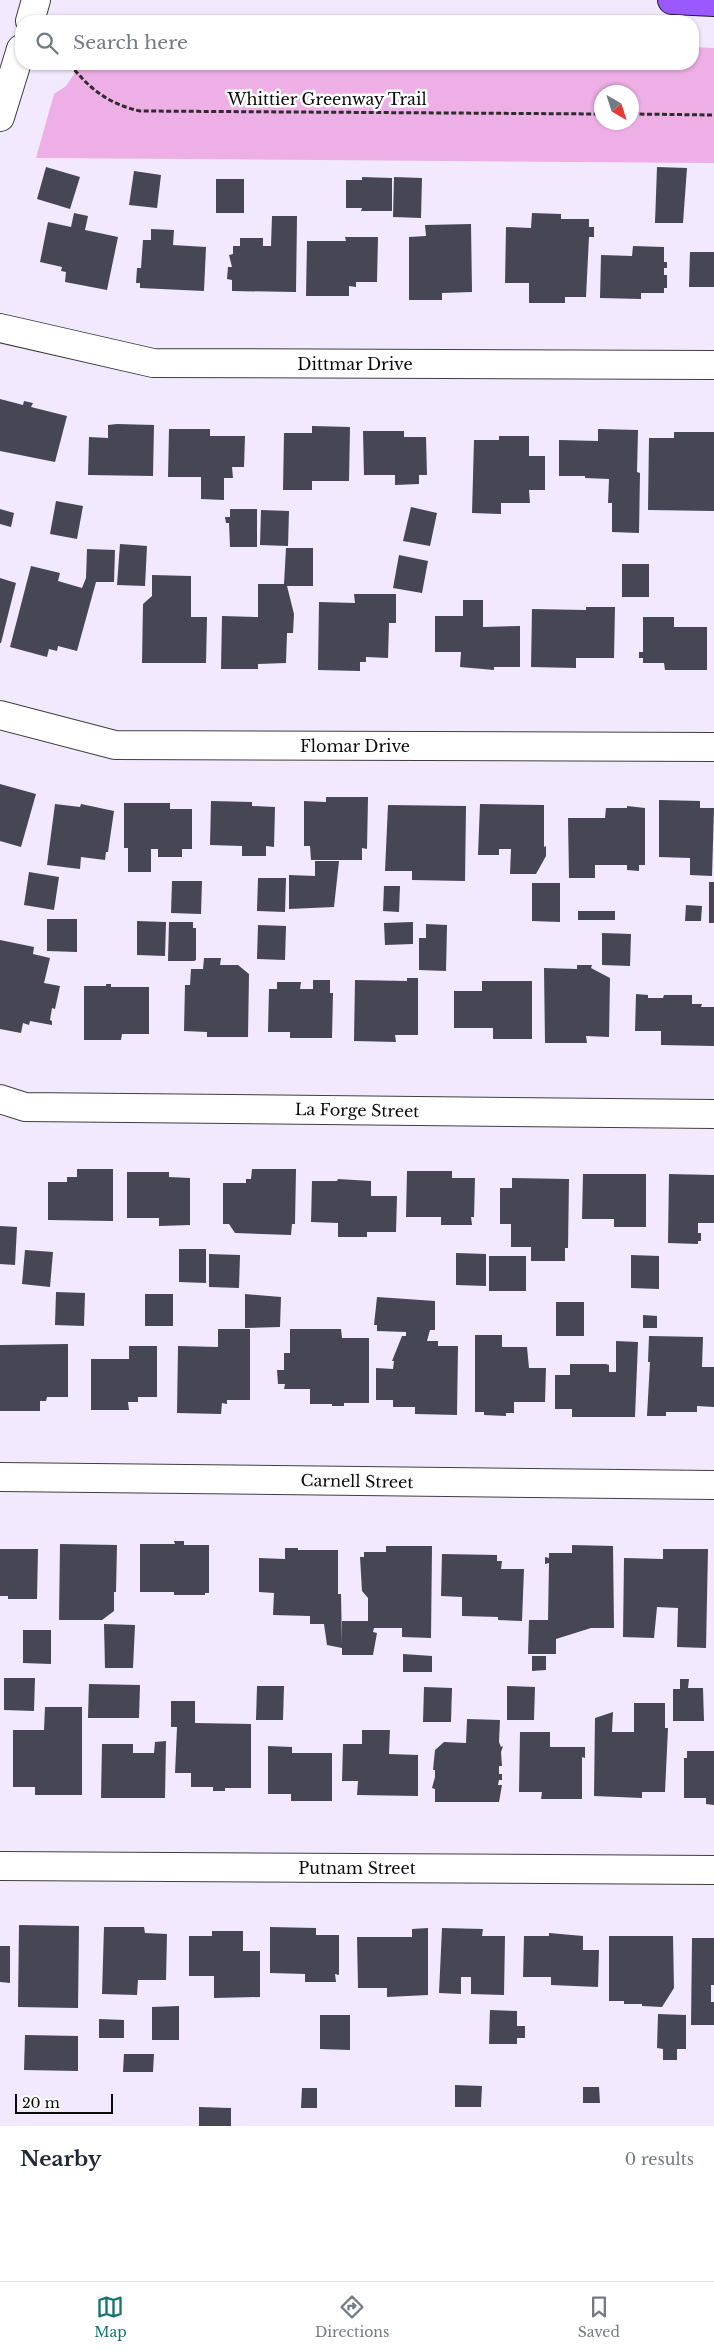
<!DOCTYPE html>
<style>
:root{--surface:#fff;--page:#f2f2f3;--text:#1f2937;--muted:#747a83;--line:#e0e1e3;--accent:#0f766e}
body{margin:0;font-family:"Libre Baskerville",serif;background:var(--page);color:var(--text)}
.compass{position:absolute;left:594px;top:85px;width:45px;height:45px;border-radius:50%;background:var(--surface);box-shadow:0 1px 4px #0004;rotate:141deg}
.scale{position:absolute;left:15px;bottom:12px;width:98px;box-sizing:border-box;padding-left:5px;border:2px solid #0b0b0b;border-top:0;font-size:14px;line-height:18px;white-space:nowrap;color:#0b0b0b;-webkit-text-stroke:4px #fff;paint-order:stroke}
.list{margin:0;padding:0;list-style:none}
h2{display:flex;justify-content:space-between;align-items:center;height:65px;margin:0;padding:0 20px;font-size:21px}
h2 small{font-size:16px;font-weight:400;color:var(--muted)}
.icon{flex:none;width:28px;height:28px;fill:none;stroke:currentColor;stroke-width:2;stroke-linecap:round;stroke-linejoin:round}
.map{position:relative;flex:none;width:714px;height:2126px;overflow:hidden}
.search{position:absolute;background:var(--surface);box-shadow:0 1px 4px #0004;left:15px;right:15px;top:15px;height:55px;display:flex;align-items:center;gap:12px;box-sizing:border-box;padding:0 18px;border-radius:20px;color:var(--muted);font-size:19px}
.sheet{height:155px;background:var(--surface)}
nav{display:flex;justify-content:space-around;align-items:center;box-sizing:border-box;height:70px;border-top:1px solid var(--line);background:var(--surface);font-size:14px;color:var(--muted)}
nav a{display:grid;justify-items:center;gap:2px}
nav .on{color:var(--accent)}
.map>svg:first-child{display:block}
.green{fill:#edafe6;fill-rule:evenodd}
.building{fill:#464654}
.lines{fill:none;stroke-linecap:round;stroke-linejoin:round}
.minor-casing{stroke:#3e3e3e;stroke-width:30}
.major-casing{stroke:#1c1c1c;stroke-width:30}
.path{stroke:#2d2d2d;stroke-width:3;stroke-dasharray:5 2.5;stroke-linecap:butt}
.minor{stroke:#fff;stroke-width:28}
.major{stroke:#9959ff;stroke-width:28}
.labels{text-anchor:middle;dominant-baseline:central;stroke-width:5;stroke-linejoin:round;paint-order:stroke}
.street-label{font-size:16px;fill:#0b0b0b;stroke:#fff}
</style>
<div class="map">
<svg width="714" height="2126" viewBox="0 0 714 2126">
<rect width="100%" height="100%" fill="#f2e9ff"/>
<path class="green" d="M 693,47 L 714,48 L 714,163 L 36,158 L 54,94 L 66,86 L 81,64 L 693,64 ZM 602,92 L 632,92 L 632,122 L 602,122 Z"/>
<g class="building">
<polygon points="46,167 80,177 70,209 37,199"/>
<polygon points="657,167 687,168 683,223 655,223"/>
<polygon points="134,171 161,175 157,208 129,205"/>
<polygon points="362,177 392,178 392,211 361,211 362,208 346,208 346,180 362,180"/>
<polygon points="394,177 422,178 421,218 393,217"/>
<rect x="216" y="179" width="28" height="34"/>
<polygon points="74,213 88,216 85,230 118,237 107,290 65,282 66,272 61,271 62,267 40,262 48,222 71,227"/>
<polygon points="532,213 561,214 561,219 589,219 589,227 594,227 594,237 589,237 586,297 565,297 565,303 529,303 529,283 505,283 506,227 531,228"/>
<polygon points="272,216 297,216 296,292 232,291 232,280 227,279 228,267 232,267 229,255 233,254 233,246 240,246 240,238 263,238 263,246 271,246"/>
<polygon points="471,224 472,292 442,293 442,300 409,300 409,237 426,236 425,225"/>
<polygon points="151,229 174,230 173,245 206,247 204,291 140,288 140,283 136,283 137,268 141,268 143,240 151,240"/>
<polygon points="345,237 378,237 377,282 356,282 356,287 349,286 349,296 306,296 307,241 346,241"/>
<polygon points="633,246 664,247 664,262 667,262 667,268 664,268 664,275 667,275 667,288 664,288 664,293 641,293 641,299 600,298 601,255 632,256"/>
<polygon points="690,252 714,252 714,287 689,287"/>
<polygon points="0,399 23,405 24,401 33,403 31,407 67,416 55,462 0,451"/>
<polygon points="117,424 154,425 153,476 88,475 89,437 108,438 108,425"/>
<polygon points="312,426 350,427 349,481 312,481 312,490 283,490 284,433 312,433"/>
<polygon points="169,429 210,429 210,436 245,436 244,467 232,467 233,478 224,478 224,500 201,499 201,477 168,477"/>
<polygon points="598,429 638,430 637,472 640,473 639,533 612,532 612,503 608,503 609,479 585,478 585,476 559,476 559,440 598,441"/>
<polygon points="363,431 404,431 404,437 426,437 427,475 419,475 419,484 395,485 395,475 364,475"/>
<polygon points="674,432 714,432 714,511 648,510 649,438 674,438"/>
<polygon points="499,436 529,436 529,456 545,456 545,490 529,490 530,503 501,503 501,514 472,513 474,440 499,440"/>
<polygon points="56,501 83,506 77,539 50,534"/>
<polygon points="411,507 437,513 430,546 403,541"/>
<polygon points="0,509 14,513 11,527 0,524"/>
<polygon points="230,509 257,509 257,547 230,547 229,523 226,523 225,517 230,517"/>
<polygon points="261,510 289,511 288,546 260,545"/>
<polygon points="120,544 147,546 145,586 117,585"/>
<polygon points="286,548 313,548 313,586 287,586 294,614 293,633 287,633 286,663 258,664 258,669 221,669 222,616 258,617 258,584 284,584"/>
<polygon points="87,549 115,550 114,582 96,582 77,651 58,646 57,651 49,649 47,657 10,647 31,566 60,573 58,581 82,588 86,578"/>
<polygon points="399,555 428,561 422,593 393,588"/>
<rect x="622" y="564" width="27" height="33"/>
<polygon points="152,575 191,576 191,617 207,617 206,663 142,663 143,604 152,596"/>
<polygon points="0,578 16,583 1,643 0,643"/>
<polygon points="354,594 396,594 396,623 389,623 388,658 366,657 366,662 360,662 360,671 318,670 319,602 355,603"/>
<polygon points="463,600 483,600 483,627 520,626 520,667 494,667 494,670 460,667 461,652 435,652 435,616 463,616"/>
<polygon points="586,607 615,607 614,658 576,658 576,668 531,667 532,609 586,610"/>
<polygon points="643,617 674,617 674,627 707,627 707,670 665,670 664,663 643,663 643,658 639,658 639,652 643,652"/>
<polygon points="0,784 36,794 21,847 0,841"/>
<polygon points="326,797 368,797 367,849 362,848 362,860 311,860 310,846 304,846 304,801 326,802"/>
<polygon points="659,800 700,801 700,808 714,808 712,876 690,875 690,858 659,857"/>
<polygon points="211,801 252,802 252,806 275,807 274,847 266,846 266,856 242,856 242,846 210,845"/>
<polygon points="124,803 170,803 170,809 192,809 192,849 182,849 182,857 158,857 158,849 151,849 151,872 128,872 128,848 124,848"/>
<polygon points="55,804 80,807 81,804 114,811 108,852 106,852 105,860 81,857 80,869 47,865"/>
<polygon points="480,804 544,805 544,847 546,846 546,856 536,874 510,874 511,849 499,849 499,855 478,855"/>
<polygon points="388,805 466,806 465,881 412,880 412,871 385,871"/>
<polygon points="627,806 645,808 645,865 639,865 639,871 627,870 627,865 595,865 595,878 569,878 568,818 605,818 606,808 627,808"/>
<polygon points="315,861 339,861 334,907 289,909 289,875 315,876"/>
<polygon points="29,872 59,877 54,910 24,905"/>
<polygon points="258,878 286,878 285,912 257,911"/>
<polygon points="172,881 202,881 201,914 171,913"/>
<rect x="709" y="882" width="5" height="41"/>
<polygon points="532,883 560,883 560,922 532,921"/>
<polygon points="384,886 400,886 399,912 383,911"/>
<polygon points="686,905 702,906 701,921 685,921"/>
<rect x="578" y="911" width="37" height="9"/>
<polygon points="47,919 77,919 77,952 47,951"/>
<polygon points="137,921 166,922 165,956 137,955"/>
<polygon points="169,922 193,922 193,928 196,928 196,960 194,961 168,961"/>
<polygon points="413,922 413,944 385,945 384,923"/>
<polygon points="426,924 447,925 446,971 419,970 419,938 426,938"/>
<polygon points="258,925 286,926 285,960 257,959"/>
<polygon points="602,933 631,934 630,966 602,965"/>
<polygon points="0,940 34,947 33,954 50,958 44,983 60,986 55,1009 52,1008 50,1020 52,1021 52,1025 30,1021 29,1025 23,1023 21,1033 0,1029"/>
<polygon points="204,958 221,958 220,965 238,965 249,974 248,1037 207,1037 207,1032 184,1031 185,985 190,985 191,969 203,969"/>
<polygon points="577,965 592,965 591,968 610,978 609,1037 586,1036 587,1043 545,1043 544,968 577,969"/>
<polygon points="407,978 418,978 418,1035 395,1035 396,1042 354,1041 355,980 407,981"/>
<polygon points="313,980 330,980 330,993 333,993 332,1038 290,1038 290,1032 268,1032 269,989 277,989 277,982 301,982 300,989 313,989"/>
<polygon points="482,981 532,981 532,1039 493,1039 493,1028 454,1028 454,991 482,991"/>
<polygon points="106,984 111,984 111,987 149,987 149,1034 122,1034 121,1040 84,1040 84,986 106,986"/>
<polygon points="636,994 648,995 648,998 663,998 664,995 692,995 692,1004 702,1004 701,1007 714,1007 714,1046 661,1045 661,1031 635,1031"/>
<polygon points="77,1169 113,1169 113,1221 48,1220 48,1182 67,1182 67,1177 77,1177"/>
<polygon points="252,1169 296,1169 295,1224 292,1224 291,1235 235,1233 229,1224 223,1224 223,1183 246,1183 246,1179 251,1179"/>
<polygon points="407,1171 452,1171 452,1178 475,1178 474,1217 471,1217 472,1225 441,1225 441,1217 406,1217"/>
<polygon points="127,1172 169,1172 169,1177 190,1178 190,1225 159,1226 159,1218 127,1218"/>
<polygon points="583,1174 646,1174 646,1227 614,1227 614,1219 582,1219"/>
<polygon points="669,1174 714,1175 714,1223 698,1223 698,1233 701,1233 701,1241 698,1241 698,1244 668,1243"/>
<polygon points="512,1178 569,1179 568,1248 565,1248 565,1261 531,1261 531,1247 511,1247 511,1224 500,1224 500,1188 512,1188"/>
<polygon points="338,1179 371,1181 371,1196 397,1196 396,1232 367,1232 367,1237 338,1237 338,1223 311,1222 312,1181 337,1181"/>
<polygon points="0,1226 17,1227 15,1265 0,1264"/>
<polygon points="179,1249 206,1249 206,1283 179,1282"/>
<polygon points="25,1250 53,1252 50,1287 22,1284"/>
<polygon points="456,1253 486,1254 486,1286 456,1285"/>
<polygon points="209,1254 240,1255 239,1288 209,1287"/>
<polygon points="631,1255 659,1256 659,1289 631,1288"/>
<rect x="489" y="1256" width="37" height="35"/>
<polygon points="56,1292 85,1293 84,1326 55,1325"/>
<rect x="145" y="1294" width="28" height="32"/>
<polygon points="245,1294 281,1297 280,1327 245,1328"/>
<polygon points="377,1297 435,1301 435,1330 430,1330 427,1341 438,1341 438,1346 458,1346 457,1415 415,1414 415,1407 393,1407 393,1400 376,1400 376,1368 393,1369 394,1361 392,1361 402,1336 406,1336 406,1332 377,1331 377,1325 374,1325"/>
<rect x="556" y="1302" width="28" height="34"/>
<polygon points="643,1315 657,1316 657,1328 643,1328"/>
<polygon points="218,1329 250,1329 250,1400 227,1400 227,1404 222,1403 221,1414 177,1413 178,1346 218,1347"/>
<polygon points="290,1329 341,1329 342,1338 369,1338 369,1403 344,1403 344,1406 332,1406 332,1404 310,1404 310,1389 284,1389 285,1384 278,1384 277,1370 284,1370 284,1353 290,1353"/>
<polygon points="475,1335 502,1335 502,1347 527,1347 529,1368 546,1368 545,1402 514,1402 514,1413 506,1413 506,1416 484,1415 484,1412 475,1412"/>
<polygon points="649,1336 703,1337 702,1367 714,1367 714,1407 697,1406 697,1412 666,1412 666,1416 647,1416 650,1362 648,1362"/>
<polygon points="616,1341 638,1342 635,1417 572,1417 572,1409 555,1409 555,1375 570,1375 570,1364 606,1364 609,1365 609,1372 616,1372"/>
<polygon points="68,1344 68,1397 47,1397 46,1401 40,1401 40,1411 0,1411 0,1345"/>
<polygon points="129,1346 157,1346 157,1397 138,1397 138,1402 128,1402 129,1410 91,1410 91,1359 129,1359"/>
<polygon points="174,1541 184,1541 184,1545 209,1545 209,1593 205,1593 205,1595 174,1595 174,1592 140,1592 140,1544 175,1544"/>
<polygon points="60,1544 117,1545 116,1592 114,1592 114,1611 102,1620 59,1620"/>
<polygon points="572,1545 613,1546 614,1628 591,1628 556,1639 556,1654 528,1654 529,1620 548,1620 549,1563 545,1564 545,1557 549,1558 549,1553 572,1553"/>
<polygon points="386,1546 432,1546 431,1638 402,1637 402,1628 374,1628 373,1632 377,1633 373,1655 342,1655 342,1648 327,1645 324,1624 310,1624 310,1616 273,1615 274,1593 259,1592 259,1558 285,1559 285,1548 298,1548 298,1550 338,1550 338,1594 341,1594 342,1645 342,1621 368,1621 368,1598 362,1591 360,1557 364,1557 364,1552 386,1552"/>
<polygon points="0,1549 38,1549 37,1599 8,1599 8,1596 0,1596"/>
<polygon points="663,1549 708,1549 706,1648 677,1647 678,1608 657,1607 654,1638 623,1637 624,1558 663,1559"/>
<polygon points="442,1554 497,1555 497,1561 502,1561 501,1569 524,1569 522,1621 498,1620 498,1617 462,1616 462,1597 441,1596"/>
<polygon points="104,1624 135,1625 133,1668 105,1668"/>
<polygon points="23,1630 51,1630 51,1664 23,1663"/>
<polygon points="403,1654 432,1656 432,1672 403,1672"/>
<polygon points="532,1656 546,1656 546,1670 532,1671"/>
<polygon points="4,1678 35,1678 34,1711 4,1710"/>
<polygon points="680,1679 689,1679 688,1688 703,1688 704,1721 673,1721 673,1689 680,1689"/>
<polygon points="89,1684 140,1685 139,1718 88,1718"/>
<polygon points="257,1686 284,1686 283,1720 256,1720"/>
<polygon points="507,1686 535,1687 534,1720 507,1720"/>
<polygon points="424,1687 452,1688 451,1722 423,1722"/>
<polygon points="171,1701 195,1701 195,1723 251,1724 251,1788 225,1788 225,1791 213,1791 213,1787 191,1787 191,1773 175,1773 177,1727 171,1727"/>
<polygon points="634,1703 665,1703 665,1728 668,1728 665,1792 642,1792 642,1798 594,1796 595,1718 613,1712 612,1732 634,1732"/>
<polygon points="45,1707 82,1707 82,1795 35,1795 35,1787 13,1787 13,1730 44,1730"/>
<polygon points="467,1719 500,1720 499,1742 501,1747 503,1746 501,1752 502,1766 499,1766 499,1774 502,1774 502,1780 499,1780 498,1785 502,1785 499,1802 435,1802 435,1789 432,1788 435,1777 435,1770 433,1770 435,1750 444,1742 466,1743"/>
<polygon points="362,1730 390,1730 389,1754 418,1755 418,1796 357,1795 358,1781 342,1781 343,1744 362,1744"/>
<polygon points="520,1732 550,1732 550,1747 585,1747 585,1758 582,1757 582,1799 541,1799 542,1792 519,1792"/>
<polygon points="166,1741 165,1798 101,1798 102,1744 133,1744 133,1753 154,1753 155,1742"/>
<polygon points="268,1746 292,1747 292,1753 332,1753 332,1801 291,1801 291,1794 268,1794"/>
<polygon points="687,1751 714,1751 714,1805 706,1804 706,1798 684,1798 684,1758 687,1758"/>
<polygon points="19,1925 79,1926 78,2008 18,2007"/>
<polygon points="104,1927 144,1927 145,1933 167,1934 166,1980 138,1980 137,1995 102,1994"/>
<polygon points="270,1927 316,1928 316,1935 339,1935 339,1975 335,1974 336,1982 305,1982 305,1974 270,1973"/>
<polygon points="428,1928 428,1995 387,1997 387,1988 358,1988 357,1937 412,1937 412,1929"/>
<polygon points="442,1928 483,1929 482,1936 505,1936 504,1995 471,1994 471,1977 461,1977 461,1994 439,1993"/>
<polygon points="212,1931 243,1931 243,1951 260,1951 260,1997 214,1998 214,1976 189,1976 189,1936 212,1936"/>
<polygon points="549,1933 583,1936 583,1950 599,1950 598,1987 551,1985 551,1977 523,1977 524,1936 549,1936"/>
<polygon points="609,1936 673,1936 674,1988 662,2007 642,2006 642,2004 624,2004 624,2001 609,2001"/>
<polygon points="692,1938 714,1938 714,1985 711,1985 711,2002 714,2002 714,2025 691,2025"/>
<polygon points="0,1946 10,1946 10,1983 0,1982"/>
<polygon points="179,2006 179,2040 152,2040 152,2007"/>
<polygon points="490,2010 517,2011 517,2026 525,2026 525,2038 517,2038 517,2044 489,2044"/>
<polygon points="658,2014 686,2015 686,2049 677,2049 677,2060 663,2060 663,2049 657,2048"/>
<polygon points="320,2015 350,2015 350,2050 320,2049"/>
<polygon points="99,2019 124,2020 124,2038 99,2038"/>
<polygon points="25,2035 78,2036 78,2071 24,2070"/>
<polygon points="124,2054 154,2054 153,2072 123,2072"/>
<polygon points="455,2085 482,2086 481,2107 455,2107"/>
<polygon points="583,2087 599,2087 600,2103 583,2103"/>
<polygon points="302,2088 317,2088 317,2108 301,2108"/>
<polygon points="199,2107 231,2108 231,2126 199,2126"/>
</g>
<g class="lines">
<g class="minor-casing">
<g id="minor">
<polyline points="30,21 36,0"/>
<polyline points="0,117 21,49"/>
<polyline points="0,328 153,363 714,365"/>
<polyline points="0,715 115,745 714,747"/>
<polyline points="0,1099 25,1107 714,1114"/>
<polyline points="0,1477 714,1485"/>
<polyline points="0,1866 714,1870"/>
</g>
</g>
<g class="major-casing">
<polyline id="major" points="672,0 714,2"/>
</g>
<g class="path">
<path d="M 70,64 C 89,89 109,104 140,111 L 602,114"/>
<polyline points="632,114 714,115"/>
</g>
<use href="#minor" class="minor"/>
<use href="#major" class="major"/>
</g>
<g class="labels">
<g class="street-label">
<text x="327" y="99">Whittier Greenway Trail</text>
<text x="355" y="364">Dittmar Drive</text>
<text x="355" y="746">Flomar Drive</text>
<text transform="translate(357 1110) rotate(1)">La Forge Street</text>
<text transform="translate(357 1481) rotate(1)">Carnell Street</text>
<text x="357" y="1868">Putnam Street</text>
</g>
</g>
</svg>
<svg class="compass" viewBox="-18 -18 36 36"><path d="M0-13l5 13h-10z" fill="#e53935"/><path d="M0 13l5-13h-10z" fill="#747a83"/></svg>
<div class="scale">20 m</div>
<div class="search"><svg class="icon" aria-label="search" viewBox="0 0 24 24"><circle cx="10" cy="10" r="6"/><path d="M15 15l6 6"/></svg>Search here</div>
</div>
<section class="sheet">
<h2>Nearby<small>0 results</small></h2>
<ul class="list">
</ul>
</section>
<nav>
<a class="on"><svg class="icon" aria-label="map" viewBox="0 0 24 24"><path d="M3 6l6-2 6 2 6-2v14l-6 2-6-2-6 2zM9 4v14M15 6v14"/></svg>Map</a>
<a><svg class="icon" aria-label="directions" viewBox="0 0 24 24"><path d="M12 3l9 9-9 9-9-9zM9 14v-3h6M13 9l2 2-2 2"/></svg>Directions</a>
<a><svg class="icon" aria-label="saved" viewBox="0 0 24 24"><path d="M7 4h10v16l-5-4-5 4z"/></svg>Saved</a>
</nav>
